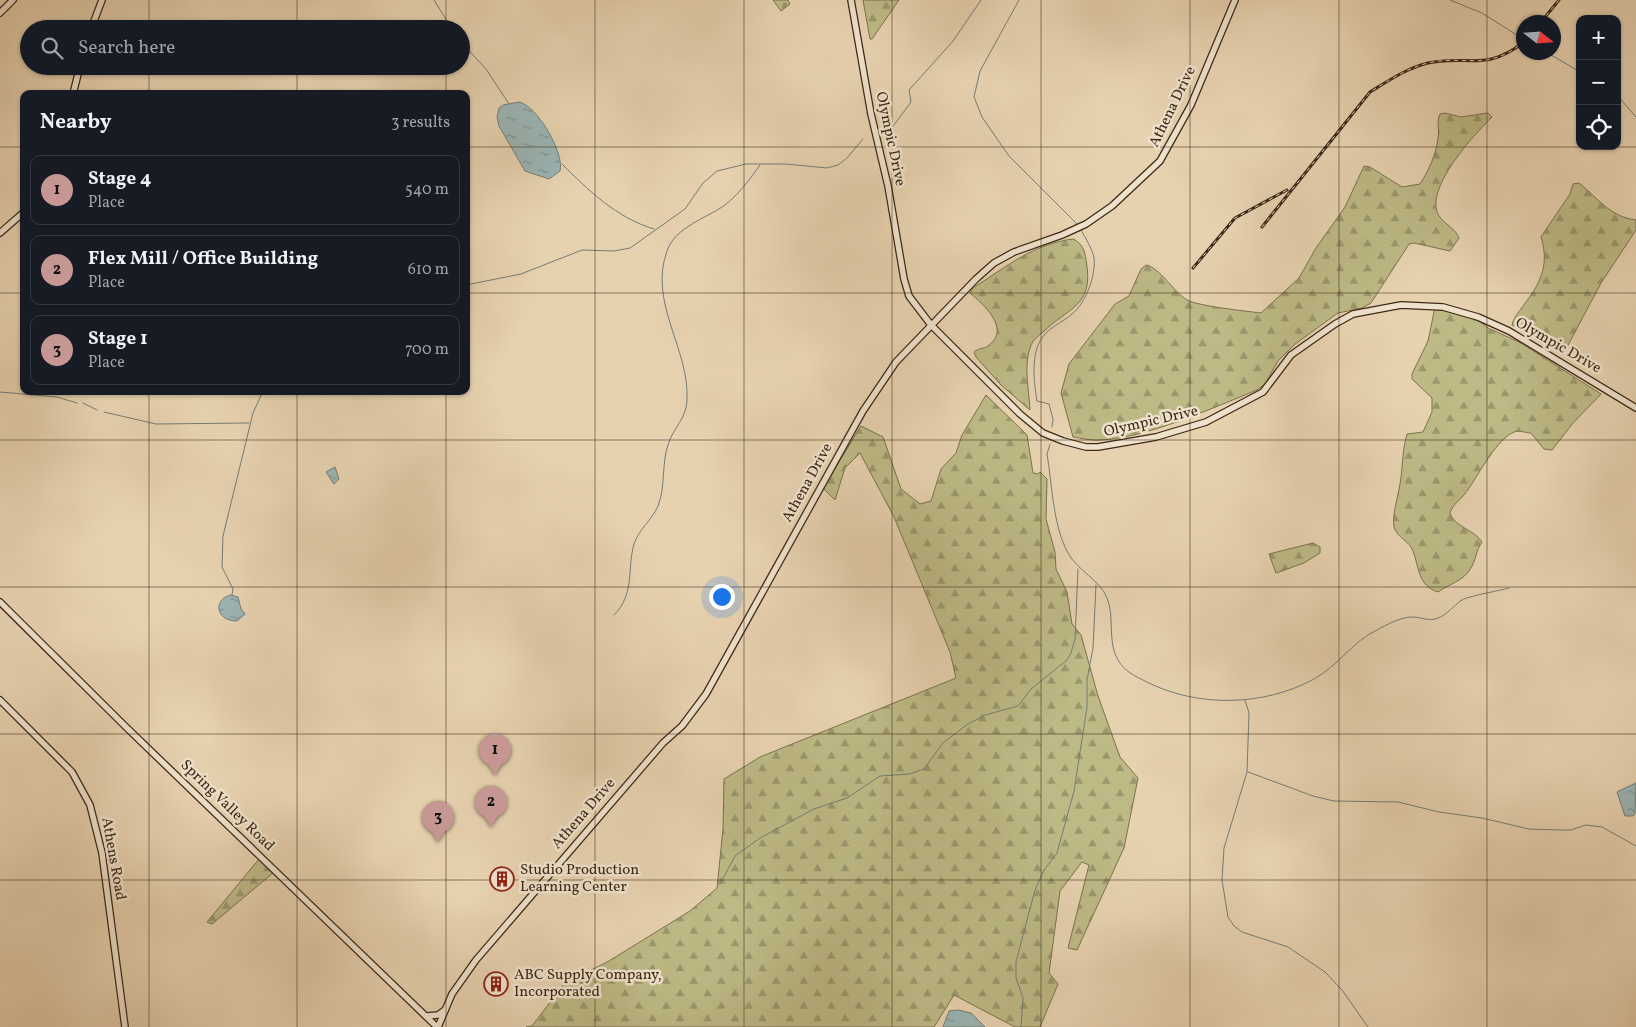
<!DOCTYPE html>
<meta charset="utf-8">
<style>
:root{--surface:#171b24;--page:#242831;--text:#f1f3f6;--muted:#9ea1a6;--line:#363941;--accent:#c59692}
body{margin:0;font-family:Vollkorn,serif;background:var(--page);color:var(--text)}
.controls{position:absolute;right:15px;top:15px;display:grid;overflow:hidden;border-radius:10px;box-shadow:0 1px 4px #0004}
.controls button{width:45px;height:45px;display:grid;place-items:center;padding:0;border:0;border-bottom:1px solid var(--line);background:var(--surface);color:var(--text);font:25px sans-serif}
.compass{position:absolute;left:1516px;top:15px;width:45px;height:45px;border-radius:50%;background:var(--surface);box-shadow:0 1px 4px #0004;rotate:107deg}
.you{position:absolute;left:721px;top:596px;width:18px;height:18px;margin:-12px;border:4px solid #fff;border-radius:50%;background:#1a73e8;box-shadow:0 0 0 8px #1a73e833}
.badge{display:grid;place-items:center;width:32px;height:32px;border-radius:50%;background:var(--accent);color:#111;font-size:16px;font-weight:700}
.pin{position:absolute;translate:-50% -41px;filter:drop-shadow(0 1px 2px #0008)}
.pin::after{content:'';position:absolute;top:26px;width:18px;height:15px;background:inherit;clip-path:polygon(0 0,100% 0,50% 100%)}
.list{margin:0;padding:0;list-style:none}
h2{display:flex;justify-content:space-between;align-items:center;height:65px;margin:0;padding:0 20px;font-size:21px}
h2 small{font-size:16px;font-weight:400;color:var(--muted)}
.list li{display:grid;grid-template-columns:32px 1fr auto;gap:15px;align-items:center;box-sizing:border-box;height:70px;margin:0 10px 10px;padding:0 10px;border:1px solid var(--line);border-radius:10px}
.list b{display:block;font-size:19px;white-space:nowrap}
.list p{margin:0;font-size:16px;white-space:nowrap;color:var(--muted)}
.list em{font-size:16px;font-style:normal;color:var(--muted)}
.icon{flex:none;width:28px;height:28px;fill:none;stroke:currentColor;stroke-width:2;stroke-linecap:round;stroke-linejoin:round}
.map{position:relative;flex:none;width:1636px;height:1027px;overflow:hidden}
.search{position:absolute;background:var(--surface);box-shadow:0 1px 4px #0004;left:20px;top:20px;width:450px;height:55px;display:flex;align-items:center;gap:12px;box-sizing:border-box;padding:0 18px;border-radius:28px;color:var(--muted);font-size:19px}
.panel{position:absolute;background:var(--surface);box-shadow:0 1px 4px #0004;left:20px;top:90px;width:450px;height:305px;border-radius:10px}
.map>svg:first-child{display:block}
.forest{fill:url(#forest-firs);stroke:#7c714e}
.cemetery{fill:url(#cemetery-stones);stroke:#7c714e}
.water{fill:url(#water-ripples);stroke:#747d75}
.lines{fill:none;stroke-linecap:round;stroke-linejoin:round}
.stream{stroke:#747d75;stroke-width:1}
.secondary-casing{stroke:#3c2816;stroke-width:8}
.secondary{stroke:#efe2cc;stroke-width:5.5}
.rail-casing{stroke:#3c2816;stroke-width:3}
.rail{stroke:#efe2cc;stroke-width:1;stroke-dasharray:4;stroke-linecap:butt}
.grid{fill:none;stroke:#3c2816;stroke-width:1;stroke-opacity:0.55}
.labels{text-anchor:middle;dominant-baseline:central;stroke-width:5;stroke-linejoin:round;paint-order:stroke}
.street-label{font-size:15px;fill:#3c2816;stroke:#efe2cc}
.poi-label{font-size:15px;fill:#3c2816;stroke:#efe2cc;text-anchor:start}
</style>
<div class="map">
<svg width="1636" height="1027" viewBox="0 0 1636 1027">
<defs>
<pattern id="forest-firs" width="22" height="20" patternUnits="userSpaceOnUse" patternTransform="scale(1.25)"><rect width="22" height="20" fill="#bdba86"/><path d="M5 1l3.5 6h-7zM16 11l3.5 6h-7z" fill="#9b976d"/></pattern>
<pattern id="cemetery-stones" width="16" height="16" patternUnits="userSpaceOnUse" patternTransform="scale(1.25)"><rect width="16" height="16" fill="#bdba86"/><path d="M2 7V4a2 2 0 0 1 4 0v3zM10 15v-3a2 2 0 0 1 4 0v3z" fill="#9b976d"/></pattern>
<pattern id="water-ripples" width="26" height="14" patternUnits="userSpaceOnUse" patternTransform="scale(1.25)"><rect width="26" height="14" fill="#9ab5b5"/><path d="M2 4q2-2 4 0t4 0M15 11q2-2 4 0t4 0" fill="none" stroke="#7f9392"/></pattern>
</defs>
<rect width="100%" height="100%" fill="#e7d2b0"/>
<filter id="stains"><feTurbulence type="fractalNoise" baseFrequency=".004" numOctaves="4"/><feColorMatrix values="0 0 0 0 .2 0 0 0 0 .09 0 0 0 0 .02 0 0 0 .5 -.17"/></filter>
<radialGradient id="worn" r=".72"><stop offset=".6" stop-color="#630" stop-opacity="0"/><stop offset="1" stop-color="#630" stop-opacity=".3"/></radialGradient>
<g class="forest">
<polygon points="863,0 899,0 872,39 870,39"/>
<path d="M 1445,113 L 1461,117 L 1488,113 L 1492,117 C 1474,135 1428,184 1437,212 C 1441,223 1455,227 1459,238 L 1450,251 L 1414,243 L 1409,244 L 1371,303 L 1362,308 L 1338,313 L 1295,344 L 1278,361 L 1265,384 L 1257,390 C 1215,407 1144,439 1100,440 C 1091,441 1082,438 1073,437 L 1061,393 L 1069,364 L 1115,304 L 1129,296 L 1141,269 L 1146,265 C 1159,267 1174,292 1187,300 C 1198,306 1245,311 1261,313 L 1299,278 L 1316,248 L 1345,207 L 1364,166 L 1370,167 L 1402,187 L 1420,184 C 1429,170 1436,155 1438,138 C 1440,130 1436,122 1440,114 Z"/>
<path d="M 1579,183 C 1598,198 1610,217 1636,220 L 1636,230 L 1601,283 L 1566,349 L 1561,351 L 1532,333 L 1512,325 C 1514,316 1521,310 1526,302 C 1542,281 1549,263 1541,237 L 1570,194 L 1573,184 Z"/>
<path d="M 1073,239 C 1082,243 1085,251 1086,260 C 1095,307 1068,307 1042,333 C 1038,336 1033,340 1031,345 C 1023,365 1029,389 1030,410 L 1001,385 L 976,357 L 974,352 C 978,348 984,349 988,346 C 1012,329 983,304 970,293 L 973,288 C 1006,267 1033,244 1073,239 Z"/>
<path d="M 1435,307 L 1477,319 L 1488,328 L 1521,343 L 1601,394 L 1573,423 L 1552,450 L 1544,449 L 1531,433 C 1525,433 1518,429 1512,433 C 1493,444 1478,477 1464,495 C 1459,501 1453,504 1450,513 C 1454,527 1474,529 1482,542 C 1476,550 1476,560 1471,568 C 1464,581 1449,584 1438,592 C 1418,586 1419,567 1413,551 C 1410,541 1397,538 1394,527 C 1392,514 1398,497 1400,484 C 1403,467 1402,451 1407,434 L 1423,432 L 1432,412 L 1432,398 L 1412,379 L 1412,374 L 1428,341 Z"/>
<polygon points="986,395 1027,435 1033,473 1038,474 1040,472 1047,479 1046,519 1055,552 1056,569 1067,592 1072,624 1081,635 1098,696 1120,757 1138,778 1124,848 1077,950 1068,948 1089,865 1082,862 1060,891 1049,973 1058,984 1040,1027 1015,1027 954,995 934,1027 526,1027 532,1026 564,984 609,961 690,911 717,888 723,829 724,779 760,757 956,678 950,652 894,517 860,453 845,468 835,500 823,488 861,426 883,437 901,489 920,504 931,501 941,469 956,453 962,435"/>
<polygon points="1313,543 1320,547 1320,553 1304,563 1276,573 1269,554"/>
<polygon points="259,859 273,873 212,924 207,922"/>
</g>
<polygon class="cemetery" points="773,0 788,0 790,4 781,11"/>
<g class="water">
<path d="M 519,102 C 538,106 565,155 560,171 L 549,179 L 525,171 L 499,126 L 497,117 L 499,108 L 503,105 Z"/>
<polygon points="335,467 339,479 334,484 326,472"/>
<path d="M 231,595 L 238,597 L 241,609 L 245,614 L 237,621 C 215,621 213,599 231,595 Z"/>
<polygon points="1636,783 1635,813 1633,816 1625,816 1617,792"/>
<polygon points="958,1010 971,1013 985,1027 943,1027 949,1011"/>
</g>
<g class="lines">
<g class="stream">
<polyline points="434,0 452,29"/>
<polyline points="1019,0 980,71 974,97 982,117 1009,156 1077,224"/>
<polyline points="1450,0 1482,13 1523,39"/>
<polyline points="461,42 486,69 509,104"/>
<polyline points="1546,52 1580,72"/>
<polyline points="1617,95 1636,117"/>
<polyline points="891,129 911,102 909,90 953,41 981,0"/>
<path d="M 562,164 C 589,191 617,218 654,229"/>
<polyline points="466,285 521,274 582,250 614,251 630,248 685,209 703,183 717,171 746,164 786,164 827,168 838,165 847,158 863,139"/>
<polyline points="0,392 57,397 77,403"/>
<polyline points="83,403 97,410"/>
<polyline points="104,412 156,424 249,423"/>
<path d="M 1052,427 L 1053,419 L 1049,404 L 1037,401 C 1034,383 1031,358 1040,341 C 1048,327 1062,323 1072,314 C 1086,303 1096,275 1094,258 C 1092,248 1086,239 1081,230"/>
<path d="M 1050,444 L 1047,454 C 1052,484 1053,526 1068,553 C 1077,570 1101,581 1107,598 C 1115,617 1107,642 1118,660 C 1125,672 1135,676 1147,682 C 1198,708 1265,706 1314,679 C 1338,666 1353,641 1377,630 C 1386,625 1401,617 1412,617 C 1421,617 1429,622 1438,618 C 1448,614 1453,606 1462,600 C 1469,596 1498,591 1509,588"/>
<polyline points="232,595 233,589 222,567 223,536 253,413 263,391"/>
<path d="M 614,615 C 635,595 627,568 634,544 C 639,529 652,520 658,506 C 666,486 661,462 669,442 C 674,428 686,418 687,401 C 690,349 648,303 667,251 C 675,227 707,218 725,205 C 739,194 750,179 760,165"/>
<polyline points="1245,700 1249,713 1247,772 1224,848 1222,880 1228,917 1234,926 1242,932 1288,947 1325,972 1342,990 1368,1027"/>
<polyline points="1248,772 1313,796 1334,801 1398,802 1439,812 1482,818 1529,829 1561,830 1571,830 1586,825 1602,827 1636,846"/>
<polyline points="720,884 735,856 760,838 814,809 847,798 880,776 909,774 924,769 943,743 968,724 985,715 1018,706 1031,689 1067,660 1071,653 1075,639 1078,569"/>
<polyline points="1021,1027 1023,998 1016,978 1016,962 1035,890 1044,870 1057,853 1074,791 1087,707 1087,680 1093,648 1096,585"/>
</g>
<g class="secondary-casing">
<g id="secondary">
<polyline points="851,0 871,114 888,186 904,279 909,296 931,325 1020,414 1043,433 1063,441 1086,447 1098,447 1156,437 1206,422 1263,392 1291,355 1335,324 1353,314 1401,305 1443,307 1478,317 1509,331 1636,408"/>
<polyline points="0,13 13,0"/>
<polyline points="91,29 102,0"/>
<polyline points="73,94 80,66"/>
<polyline points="0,233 24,212"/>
<polyline points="0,602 127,728 437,1027"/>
<polyline points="0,700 72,772 90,805 102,853 125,1027"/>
<polyline points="427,1016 438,1015 445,1010"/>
<polyline points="438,1027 452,994 476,960 663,743 682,726 706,694 863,411 896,362 976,279 994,263 1014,252 1062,235 1086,224 1112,206 1160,161 1191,105 1235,0"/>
</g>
</g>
<use href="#secondary" class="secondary"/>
<g class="rail-casing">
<g id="rail">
<polyline points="1541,22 1559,0"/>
<path d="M 1262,227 L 1370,92 C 1388,81 1407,68 1428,63 C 1468,54 1484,73 1524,42"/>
<polyline points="1193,268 1235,218 1287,190"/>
</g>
</g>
<use href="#rail" class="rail"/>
</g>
<path class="grid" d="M 149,0 L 149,29M 297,0 L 297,29M 446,0 L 446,29M 595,0 L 595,1027M 744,0 L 744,1027M 892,0 L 892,1027M 1041,0 L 1041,1027M 1190,0 L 1190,1027M 1339,0 L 1339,1027M 1487,0 L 1487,1027M 149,66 L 149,94M 297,66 L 297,94M 446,66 L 446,94M 0,147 L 24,147M 466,147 L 1636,147M 0,293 L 24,293M 466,293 L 1636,293M 149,391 L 149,1027M 297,391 L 297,1027M 446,391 L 446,1027M 0,440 L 1636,440M 0,587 L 1636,587M 0,734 L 1636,734M 0,880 L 1636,880"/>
<defs>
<g id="building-ring" transform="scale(1.25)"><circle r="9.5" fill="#efe2cc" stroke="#8f2418" stroke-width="1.5"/><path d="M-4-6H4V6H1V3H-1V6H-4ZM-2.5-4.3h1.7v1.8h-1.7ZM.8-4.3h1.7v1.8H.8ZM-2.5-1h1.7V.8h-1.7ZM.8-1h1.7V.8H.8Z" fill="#8f2418"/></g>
</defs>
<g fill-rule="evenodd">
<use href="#building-ring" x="502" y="879"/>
<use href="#building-ring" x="496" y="984"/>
</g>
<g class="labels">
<g class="street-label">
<text transform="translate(1173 107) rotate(-64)">Athena Drive</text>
<text transform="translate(890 139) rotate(78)">Olympic Drive</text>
<text transform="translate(1558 346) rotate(30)">Olympic Drive</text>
<text transform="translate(1151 422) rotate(-13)">Olympic Drive</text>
<text transform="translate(808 483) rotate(-61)">Athena Drive</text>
<text transform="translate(227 806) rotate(44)">Spring Valley Road</text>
<text transform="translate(584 814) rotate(-49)">Athena Drive</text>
<text transform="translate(113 859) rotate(80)">Athens Road</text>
</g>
<g class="poi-label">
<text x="520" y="870">Studio Production<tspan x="520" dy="17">Learning Center</tspan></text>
<text x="514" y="975">ABC Supply Company,<tspan x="514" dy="17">Incorporated</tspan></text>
</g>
</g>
<rect width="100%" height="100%" filter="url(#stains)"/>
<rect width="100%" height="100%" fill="url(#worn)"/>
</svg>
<div class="controls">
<button>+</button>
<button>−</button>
<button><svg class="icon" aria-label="locate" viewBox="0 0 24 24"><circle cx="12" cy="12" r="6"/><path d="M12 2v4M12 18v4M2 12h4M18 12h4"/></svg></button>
</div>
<svg class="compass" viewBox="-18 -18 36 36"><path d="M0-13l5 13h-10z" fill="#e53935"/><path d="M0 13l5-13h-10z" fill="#9ea1a6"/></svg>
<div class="you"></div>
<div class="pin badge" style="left:495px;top:775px">1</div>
<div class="pin badge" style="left:491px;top:827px">2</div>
<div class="pin badge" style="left:438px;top:842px">3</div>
<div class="search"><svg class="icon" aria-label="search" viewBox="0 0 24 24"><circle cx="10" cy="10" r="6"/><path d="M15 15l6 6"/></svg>Search here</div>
<section class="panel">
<h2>Nearby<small>3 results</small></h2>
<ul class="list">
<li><span class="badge">1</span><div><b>Stage 4</b><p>Place</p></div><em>540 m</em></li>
<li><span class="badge">2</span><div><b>Flex Mill / Office Building</b><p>Place</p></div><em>610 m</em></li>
<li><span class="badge">3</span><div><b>Stage 1</b><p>Place</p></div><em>700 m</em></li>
</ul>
</section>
</div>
